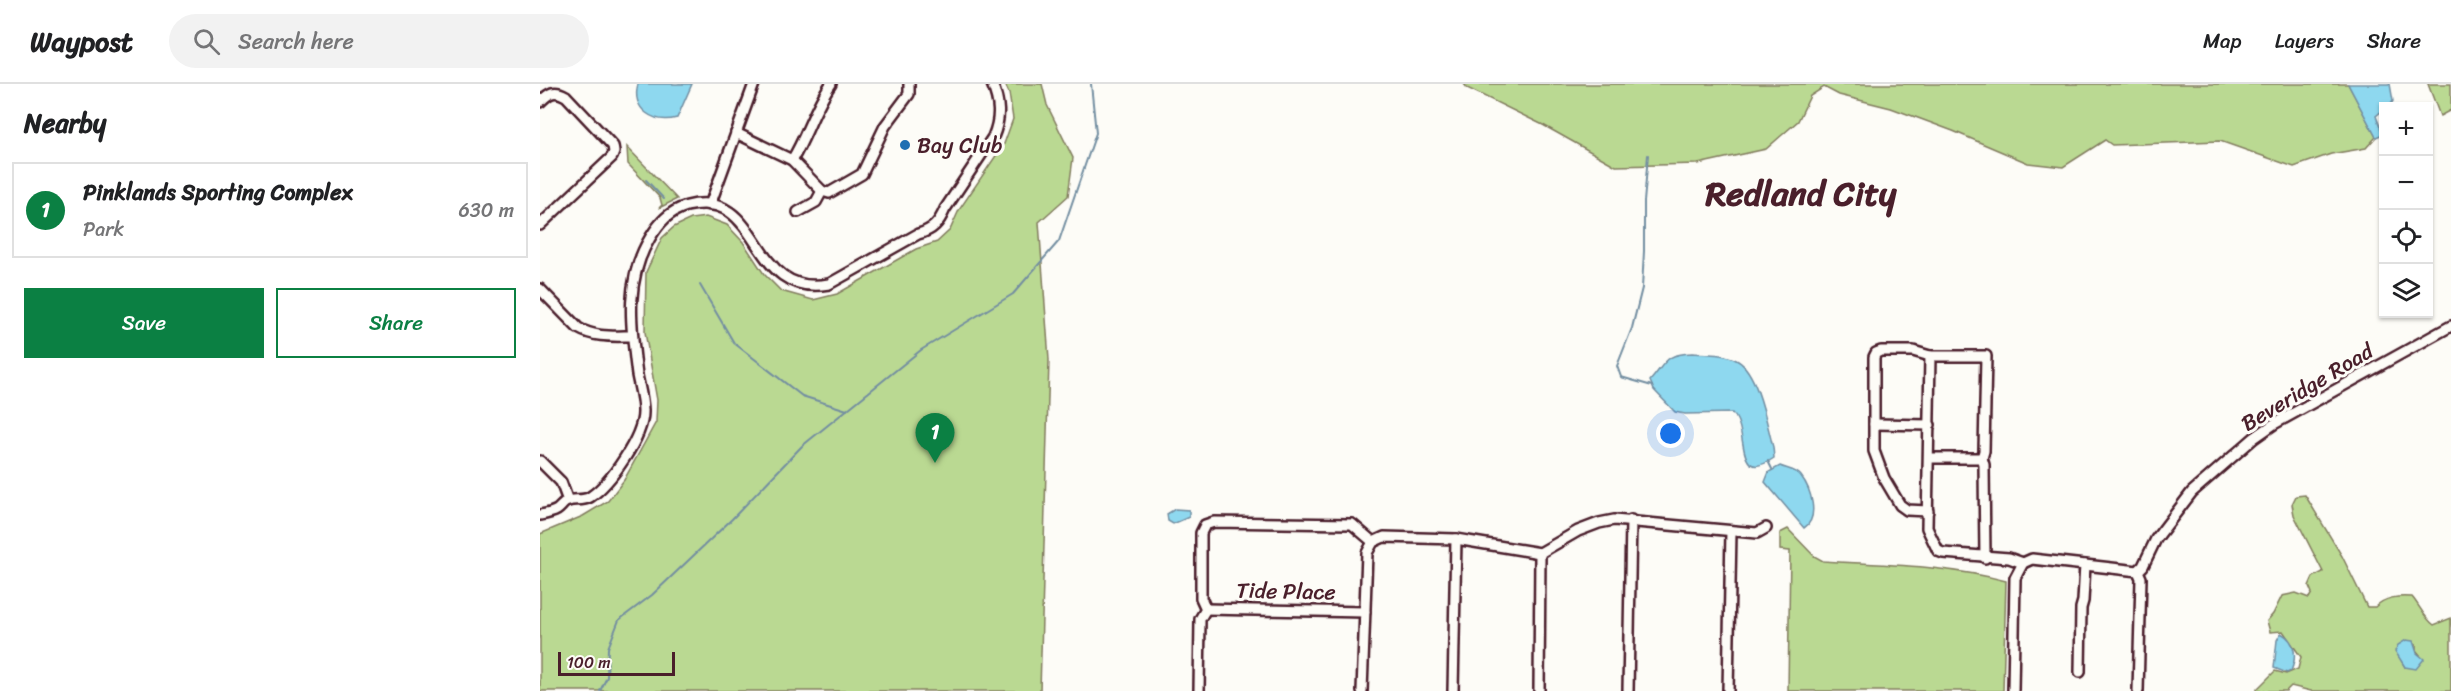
<!DOCTYPE html>
<meta charset="utf-8">
<style>
:root{--surface:#fff;--page:#f2f2f2;--text:#202124;--muted:#757577;--line:#e0e0e0;--accent:#0b8043}
body{margin:0;font-family:Sriracha,sans-serif;background:var(--page);color:var(--text)}
.controls{position:absolute;right:18px;top:18px;display:grid;overflow:hidden;border-radius:0px;box-shadow:0 2px 4px #0004}
.controls button{width:54px;height:54px;display:grid;place-items:center;padding:0;border:0;border-bottom:2px solid var(--line);background:var(--surface);color:var(--text);font:30px sans-serif}
.scale{position:absolute;left:18px;bottom:15px;width:117px;box-sizing:border-box;padding-left:6px;border:3px solid #4a1f2b;border-top:0;font-size:16px;line-height:21px;white-space:nowrap;color:#4a1f2b;-webkit-text-stroke:4px #fdfcf7;paint-order:stroke}
.you{position:absolute;left:1131px;top:350px;width:21px;height:21px;margin:-15px;border:4px solid #fff;border-radius:50%;background:#1a73e8;box-shadow:0 0 0 9px #1a73e833}
.badge{display:grid;place-items:center;width:39px;height:39px;border-radius:50%;background:var(--accent);color:#fff;font-size:20px;font-weight:700}
.pin{position:absolute;translate:-50% -50px;filter:drop-shadow(0 2px 3px #0008)}
.pin::after{content:'';position:absolute;top:32px;width:21px;height:18px;background:inherit;clip-path:polygon(0 0,100% 0,50% 100%)}
.list{margin:0;padding:0;list-style:none}
h2{display:flex;justify-content:space-between;align-items:center;height:78px;margin:0;padding:0 24px;font-size:26px}
h2 small{font-size:20px;font-weight:400;color:var(--muted)}
.list li{display:grid;grid-template-columns:39px 1fr auto;gap:18px;align-items:center;box-sizing:border-box;height:96px;margin:0 12px 12px;padding:0 12px;border:2px solid var(--line);border-radius:0px}
.list b{display:block;font-size:22px;white-space:nowrap}
.list p{margin:0;font-size:20px;white-space:nowrap;color:var(--muted)}
.list em{font-size:20px;font-style:normal;color:var(--muted)}
.actions{display:flex;gap:12px;padding:18px 24px}
.actions a{flex:1;padding:14px 0;border:2px solid var(--accent);border-radius:0px;text-align:center;font-size:21px;color:var(--accent)}
.actions .main{background:var(--accent);color:#fff}
.icon{flex:none;width:33px;height:33px;fill:none;stroke:currentColor;stroke-width:2;stroke-linecap:round;stroke-linejoin:round}
.map{position:relative;flex:none;width:1911px;height:607px;overflow:hidden}
header{display:flex;align-items:center;gap:36px;box-sizing:border-box;height:84px;padding:0 30px;background:var(--surface);border-bottom:2px solid var(--line)}
header strong{font-size:28px}
nav{display:flex;gap:33px;margin-inline-start:auto;font-size:21px}
.search{width:420px;height:54px;background:var(--page);display:flex;align-items:center;gap:15px;box-sizing:border-box;padding:0 21px;border-radius:33px;color:var(--muted);font-size:22px}
main{display:flex}
aside{flex:1;background:var(--surface)}
.map>svg:first-child{display:block}
.green{fill:#bad992;stroke:#827c5e;stroke-width:1.5;fill-rule:evenodd}
.water{fill:#8ed8ef;stroke:#738ea1;stroke-width:1.5}
.lines{fill:none;stroke-linecap:round;stroke-linejoin:round}
.stream{stroke:#738ea1;stroke-width:2}
.minor-casing{stroke:#4a1f2b;stroke-width:14}
.minor{stroke:#fdfcf7;stroke-width:9}
.poi-dot{fill:#1f6fb2;stroke:#fdfcf7;stroke-width:2}
.labels{text-anchor:middle;dominant-baseline:central;stroke-width:6;stroke-linejoin:round;paint-order:stroke}
.poi-label{font-size:22px;fill:#4a1f2b;stroke:#fdfcf7;text-anchor:start}
.street-label{font-size:22px;fill:#4a1f2b;stroke:#fdfcf7}
.town-label{font-size:34px;font-weight:bold;fill:#4a1f2b;stroke:#fdfcf7}
</style>
<header>
<strong>Waypost</strong>
<div class="search"><svg class="icon" aria-label="search" viewBox="0 0 24 24"><circle cx="10" cy="10" r="6"/><path d="M15 15l6 6"/></svg>Search here</div>
<nav><a>Map</a><a>Layers</a><a>Share</a></nav>
</header>
<main>
<aside>
<h2>Nearby<small></small></h2>
<ul class="list">
<li><span class="badge">1</span><div><b>Pinklands Sporting Complex</b><p>Park</p></div><em>630 m</em></li>
</ul>
<div class="actions"><a class="main">Save</a><a>Share</a></div>
</aside>
<div class="map">
<svg width="1911" height="607" viewBox="0 0 1911 607">
<rect width="100%" height="100%" fill="#fdfcf7"/>
<filter id="ink" filterUnits="userSpaceOnUse"><feTurbulence type="fractalNoise" baseFrequency=".0167" numOctaves="2"/><feDisplacementMap in="SourceGraphic" scale="12" xChannelSelector="R" yChannelSelector="G"/><feConvolveMatrix kernelMatrix="1 2 1 2 8 2 1 2 1" color-interpolation-filters="sRGB"/></filter>
<g filter="url(#ink)">
<g class="green">
<polygon points="465,0 502,0 507,21 533,74 528,112 499,138 509,276 500,607 0,607 0,450 43,432 68,417 84,396 116,338 117,316 105,248 106,188 122,154 134,143 151,135 166,133 187,141 203,158 224,190 241,207 273,216 297,210 376,165 397,158 410,146 419,126 464,60 473,35 469,9"/>
<polygon points="924,0 1808,0 1836,53 1826,64 1791,70 1754,83 1680,57 1572,61 1565,56 1523,83 1488,79 1413,47 1351,24 1299,11 1284,3 1270,12 1258,37 1226,65 1158,80 1076,82 1003,41 927,4"/>
<polygon points="1888,0 1911,0 1911,26 1900,32"/>
<polygon points="87,63 137,115 119,124 122,121 120,114 88,80"/>
<path d="M 1765,411 L 1802,472 L 1827,523 L 1835,523 C 1845,513 1858,512 1872,513 C 1880,522 1884,534 1894,541 L 1911,534 L 1911,607 L 1771,607 L 1751,602 L 1746,607 L 1717,607 L 1717,605 L 1735,587 L 1746,590 L 1758,585 L 1761,573 L 1743,547 L 1730,548 L 1727,537 L 1733,530 L 1742,512 L 1756,509 L 1769,514 L 1772,509 L 1769,502 L 1773,493 L 1783,488 L 1754,431 L 1752,420 L 1756,412 ZM 1876,560 L 1876,566 L 1880,571 L 1865,583 L 1856,567 Z"/>
<path d="M 1248,445 L 1274,472 L 1283,477 C 1344,481 1407,481 1466,497 L 1463,607 L 1248,607 L 1250,467 L 1240,466 L 1240,449 Z"/>
</g>
<g class="water">
<path d="M 98,0 L 152,0 L 137,34 C 114,40 91,26 98,0 Z"/>
<polygon points="1808,0 1850,0 1853,17 1850,22 1844,22 1843,26 1836,32 1843,50 1836,53"/>
<path d="M 1152,269 C 1167,270 1185,269 1198,277 C 1218,289 1227,341 1233,363 L 1234,374 C 1193,402 1210,344 1192,329 L 1145,330 L 1135,328 L 1114,306 L 1110,297 C 1126,279 1124,270 1152,269 Z"/>
<path d="M 1240,382 C 1246,385 1257,386 1261,392 C 1271,405 1280,434 1264,444 L 1225,398 L 1229,388 Z"/>
<polygon points="635,425 649,426 649,433 633,440 628,437 627,430"/>
<path d="M 1741,549 C 1756,557 1757,573 1751,587 L 1747,589 L 1734,584 L 1737,556 Z"/>
<polygon points="1866,556 1873,557 1877,569 1884,575 1876,585 1865,583 1855,567 1858,561"/>
</g>
<g class="lines">
<g class="stream">
<polyline points="1108,71 1104,118 1104,167 1102,204 1092,244 1077,282 1081,293 1112,302"/>
<polyline points="106,96 124,115"/>
<polyline points="160,201 194,259 262,312 307,326"/>
<polyline points="1228,377 1232,385"/>
<polyline points="60,607 67,593 68,564 79,536 112,511 192,435 262,362 381,266 473,210 519,157 556,49 551,0"/>
</g>
<g class="minor-casing">
<g id="minor">
<path d="M 0,18 C 9,9 14,5 26,12 L 73,62 L 74,68 L 72,73 L 0,141"/>
<polyline points="196,49 252,76 282,107 289,109 322,90 345,42 369,10 369,0"/>
<path d="M 252,76 C 267,52 274,24 291,0"/>
<polyline points="170,121 214,0"/>
<polyline points="258,128 276,118 282,107"/>
<path d="M 0,205 L 38,244 C 55,254 74,252 92,252"/>
<polyline points="1390,272 1387,444 1398,467 1403,469 1469,474 1483,479"/>
<polyline points="1334,340 1390,341"/>
<polyline points="1389,374 1442,374"/>
<polyline points="0,377 21,398 28,417"/>
<polyline points="1388,427 1367,426 1360,421 1344,394 1334,367 1334,273 1336,269 1341,267 1373,267 1390,272 1446,272 1444,367 1442,374 1444,381 1445,474"/>
<path d="M 0,431 C 6,430 12,429 17,426 C 21,423 24,418 28,417 C 35,414 42,418 50,413 C 70,400 104,352 103,327 C 103,315 99,302 97,291 C 91,243 84,197 110,154 C 119,139 129,127 147,122 C 224,103 207,215 289,200 L 378,150 C 393,146 399,139 405,125 L 453,53 C 461,34 460,19 452,0"/>
<polyline points="1483,479 1492,475 1598,487"/>
<polyline points="666,525 825,528"/>
<polyline points="1540,588 1541,524 1543,517 1545,481"/>
<polyline points="659,607 660,535 666,525 661,514 661,449 665,441 674,438 812,440 833,458"/>
<polyline points="822,607 827,469 833,458 844,453 916,455 1000,469 1038,447 1059,439 1074,436 1217,449 1226,444"/>
<polyline points="913,607 916,455"/>
<polyline points="999,607 1000,469"/>
<polyline points="1088,607 1091,436"/>
<polyline points="1188,607 1191,447"/>
<polyline points="1473,607 1475,494 1483,479"/>
<polyline points="1598,607 1601,494 1598,487 1603,482 1616,455 1652,408 1714,354 1734,340 1911,242"/>
</g>
</g>
<use href="#minor" class="minor"/>
</g>
</g>
<circle class="poi-dot" cx="365" cy="61" r="6"/>
<g class="labels">
<g class="poi-label">
<text x="377" y="61">Bay Club</text>
</g>
<g class="street-label">
<text transform="translate(1767 303) rotate(-31)">Beveridge Road</text>
<text transform="translate(746 507) rotate(1)">Tide Place</text>
</g>
<g class="town-label">
<text x="1261" y="110">Redland City</text>
</g>
</g>
</svg>
<div class="controls">
<button>+</button>
<button>−</button>
<button><svg class="icon" aria-label="locate" viewBox="0 0 24 24"><circle cx="12" cy="12" r="6"/><path d="M12 2v4M12 18v4M2 12h4M18 12h4"/></svg></button>
<button><svg class="icon" aria-label="layers" viewBox="0 0 24 24"><path d="M12 4l9 5-9 5-9-5zM3 14l9 5 9-5"/></svg></button>
</div>
<div class="scale">100 m</div>
<div class="you"></div>
<div class="pin badge" style="left:395px;top:379px">1</div>
</div>
</main>
